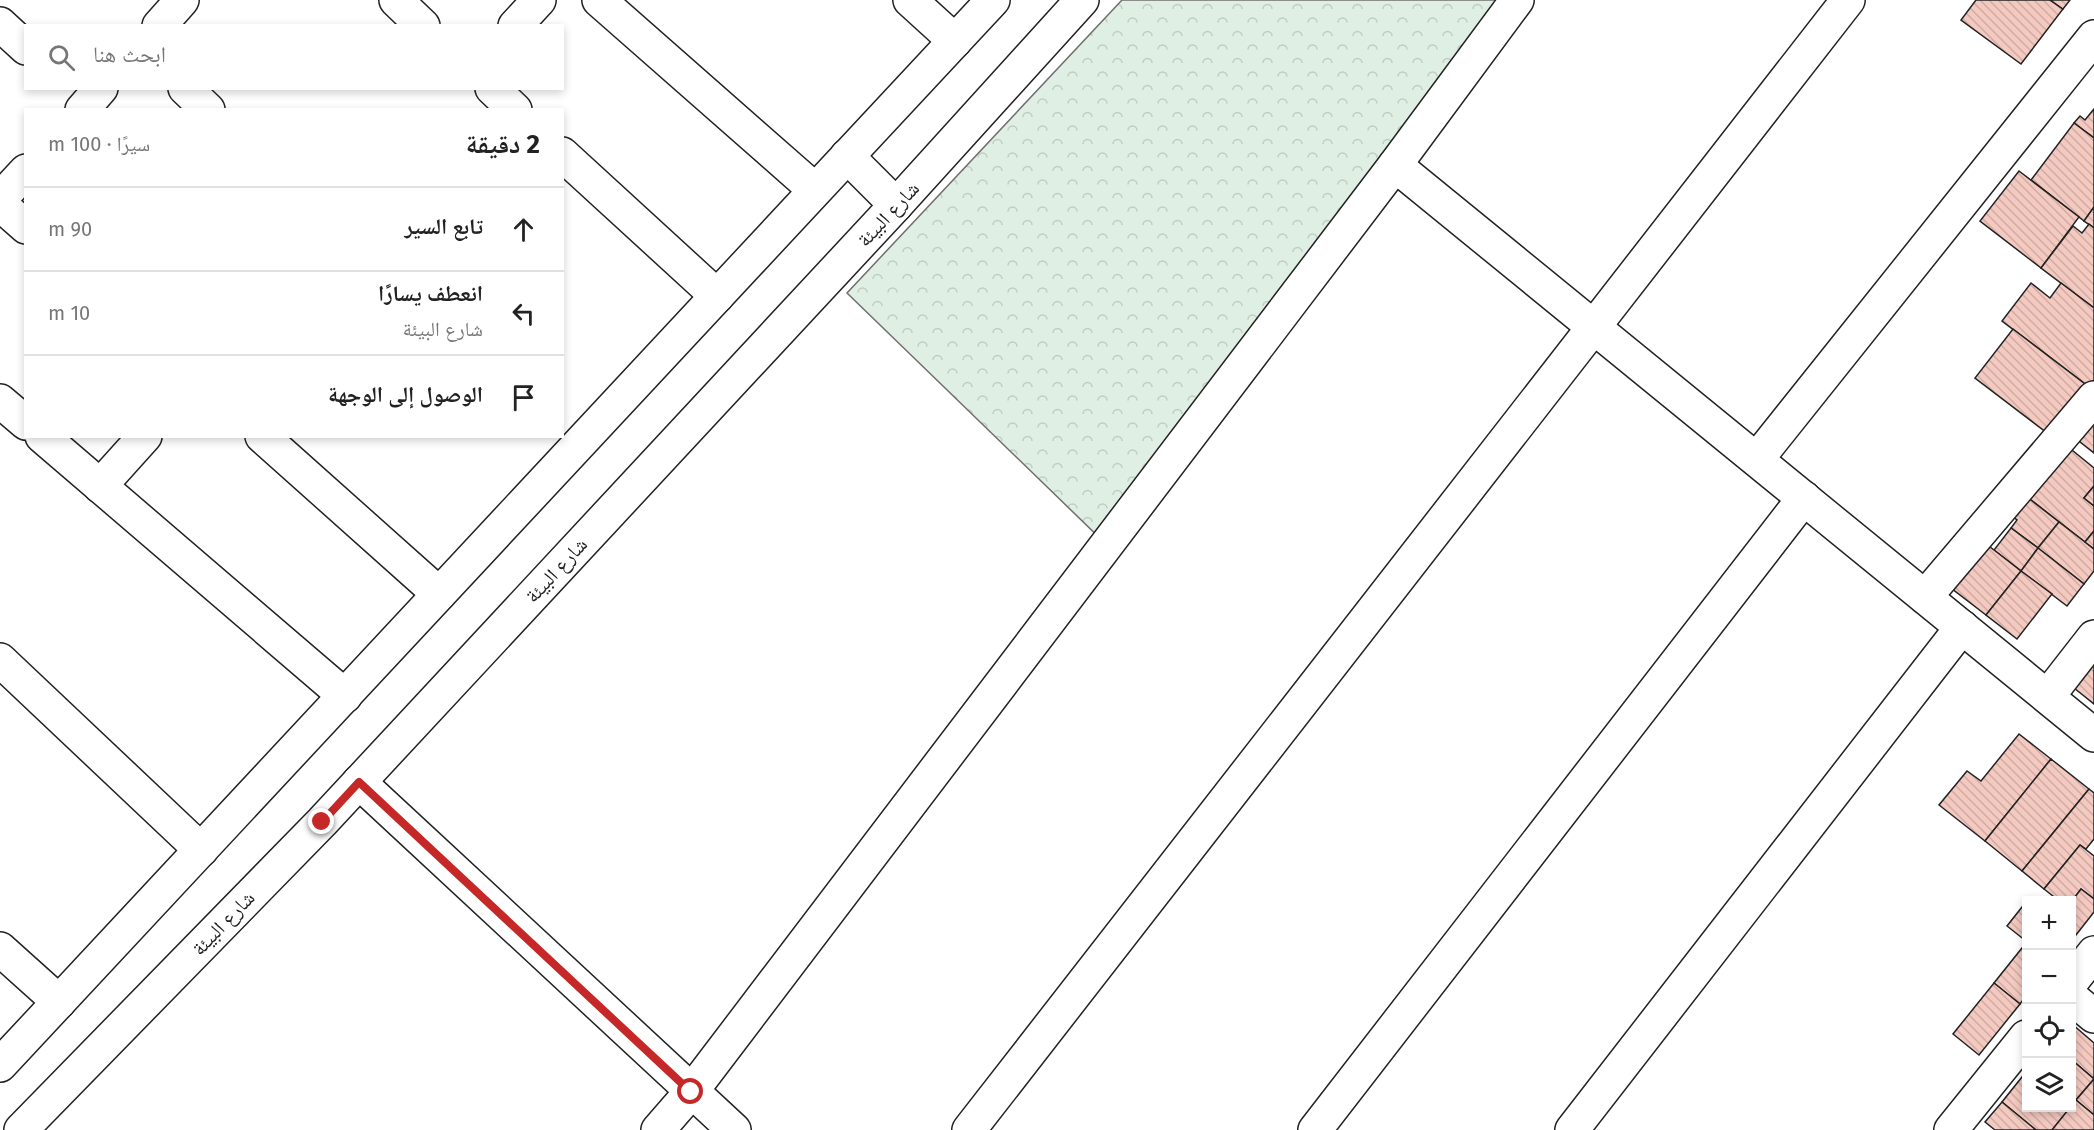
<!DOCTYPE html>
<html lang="ar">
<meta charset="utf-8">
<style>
:root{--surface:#fff;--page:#f6f6f6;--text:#222;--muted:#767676;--line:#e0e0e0}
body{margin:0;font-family:"Fira Sans","Noto Naskh Arabic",sans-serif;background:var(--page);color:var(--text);direction:rtl}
.controls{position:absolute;right:18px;bottom:18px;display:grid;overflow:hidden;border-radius:0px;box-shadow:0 3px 9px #0003}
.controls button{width:54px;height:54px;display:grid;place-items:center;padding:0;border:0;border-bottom:2px solid var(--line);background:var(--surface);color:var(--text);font:30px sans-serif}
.stop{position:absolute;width:18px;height:18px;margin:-14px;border:4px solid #c62828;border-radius:50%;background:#fff}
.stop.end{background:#c62828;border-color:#fff;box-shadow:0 2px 6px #0008}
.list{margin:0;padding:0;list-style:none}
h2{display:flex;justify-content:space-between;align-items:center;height:78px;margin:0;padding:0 24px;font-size:26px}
h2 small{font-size:20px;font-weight:400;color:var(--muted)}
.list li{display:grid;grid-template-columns:39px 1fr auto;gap:18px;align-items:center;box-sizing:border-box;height:84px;padding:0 24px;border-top:2px solid var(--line)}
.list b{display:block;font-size:22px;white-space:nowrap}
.list p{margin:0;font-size:20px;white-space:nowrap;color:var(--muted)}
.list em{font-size:20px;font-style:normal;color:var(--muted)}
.icon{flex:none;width:33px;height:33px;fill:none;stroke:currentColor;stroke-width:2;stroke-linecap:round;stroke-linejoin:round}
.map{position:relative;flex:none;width:2094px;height:1130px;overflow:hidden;direction:ltr}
.search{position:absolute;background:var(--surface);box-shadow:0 3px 9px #0003;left:24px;top:24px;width:540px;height:66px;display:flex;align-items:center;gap:15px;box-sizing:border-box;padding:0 21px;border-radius:0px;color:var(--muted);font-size:22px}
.panel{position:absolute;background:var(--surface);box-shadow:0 3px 9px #0003;left:24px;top:108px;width:540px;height:330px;border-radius:0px;direction:rtl}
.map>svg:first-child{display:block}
.park{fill:url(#park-crowns);stroke:#6f6f6f;stroke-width:1.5}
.building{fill:url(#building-back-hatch);stroke:#222;stroke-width:1.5}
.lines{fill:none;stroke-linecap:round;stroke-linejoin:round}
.minor-casing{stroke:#222;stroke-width:36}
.minor{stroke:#fff;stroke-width:33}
.route{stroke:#c62828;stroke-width:8}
.labels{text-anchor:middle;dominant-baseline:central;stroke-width:4.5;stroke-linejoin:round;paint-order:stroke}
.street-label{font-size:20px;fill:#222;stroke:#fff}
</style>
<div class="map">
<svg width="2094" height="1130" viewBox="0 0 2094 1130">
<defs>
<pattern id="park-crowns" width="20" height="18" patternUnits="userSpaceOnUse" patternTransform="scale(1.5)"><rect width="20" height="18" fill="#e0efe3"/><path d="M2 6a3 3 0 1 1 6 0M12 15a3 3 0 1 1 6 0" fill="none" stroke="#c0cdc2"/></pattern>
<pattern id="building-back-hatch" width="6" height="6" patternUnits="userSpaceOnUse" patternTransform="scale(1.5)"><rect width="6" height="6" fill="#f3c9c0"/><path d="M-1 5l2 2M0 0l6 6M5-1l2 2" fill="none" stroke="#d0aca5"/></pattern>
</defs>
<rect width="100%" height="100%" fill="#fff"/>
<polygon class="park" points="1122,0 1516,0 1107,545 847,293"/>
<g class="building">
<polygon points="1976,0 2050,0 2063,9 2021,64 1961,20"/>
<polygon points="2050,0 2070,0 2063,9"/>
<polygon points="2094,109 2094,138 2074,123 2080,116 2085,120"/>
<polygon points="2074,123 2094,138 2094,207 2084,221 2031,180"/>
<polygon points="2019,171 2079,217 2041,268 1980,221"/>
<polygon points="2094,207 2094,228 2084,221"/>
<polygon points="2089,224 2094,228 2094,308 2041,268 2073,226 2082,233"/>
<polygon points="2031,283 2050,298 2061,283 2094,308 2094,381 2089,387 2002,321"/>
<polygon points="2013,329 2089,387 2051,436 1975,378"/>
<polygon points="2094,418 2094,453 2075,438"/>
<polygon points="2067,446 2094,468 2094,486 2084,498 2094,506 2094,531 2085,542 2022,493"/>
<polygon points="2094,486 2094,506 2084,498"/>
<polygon points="2022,493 2059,522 2038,548 2011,528 2017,520 2007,512"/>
<polygon points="2059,522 2094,549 2094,571 2084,584 2038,548"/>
<polygon points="2011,528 2038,548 2021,571 1994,550"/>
<polygon points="2094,531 2094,549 2085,542"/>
<polygon points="1985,543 2021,571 1986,615 1951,588"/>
<polygon points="2038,548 2084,584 2067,606 2021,571"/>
<polygon points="2021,571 2052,594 2017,639 1986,615"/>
<polygon points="2094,663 2094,704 2074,688"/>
<polygon points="2019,734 2051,759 1985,841 1939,805 1967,771 1981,781"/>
<polygon points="2051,759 2089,789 2022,871 1985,841"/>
<polygon points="2089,789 2094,793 2094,839 2086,849 2080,845 2044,889 2022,871"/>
<polygon points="2080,845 2094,856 2094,899 2081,889 2072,901 2058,900 2044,889"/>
<polygon points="2081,889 2094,899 2094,912 2072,940 2072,901"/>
<polygon points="2026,902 2026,941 2007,926"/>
<polygon points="2026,943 2026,996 2020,1004 1994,983"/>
<polygon points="1994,983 2020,1004 1979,1055 1953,1034"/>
<polygon points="2072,1024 2094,1043 2094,1079 2072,1060"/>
<polygon points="2072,1060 2094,1079 2076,1100 2072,1097"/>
<polygon points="2026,1072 2026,1108 2070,1108 2052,1130 2036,1130 2002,1102"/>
<polygon points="2094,1079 2094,1115 2076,1100"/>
<polygon points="2076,1100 2094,1115 2094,1130 2052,1130"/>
<polygon points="2002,1102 2036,1130 1995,1130 1985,1122"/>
</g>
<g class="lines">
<g class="minor-casing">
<g id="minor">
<polyline points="396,0 423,26"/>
<polyline points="599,0 815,190"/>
<polyline points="910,0 955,41"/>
<polyline points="0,24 26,48"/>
<polyline points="159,26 182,0"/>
<polyline points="515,26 539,0"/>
<polyline points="185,88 208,110"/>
<polyline points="492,88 515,110"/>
<polyline points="82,110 101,88"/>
<polyline points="562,154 717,296"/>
<polyline points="847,156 896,205"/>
<polyline points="1395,165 2094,735"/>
<polyline points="0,199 26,171"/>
<polyline points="0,204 26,227"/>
<polyline points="0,401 26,423"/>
<polyline points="42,436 345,696"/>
<polyline points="262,436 439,594"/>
<polyline points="1757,459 2094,37"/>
<polyline points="100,486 145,436"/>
<polyline points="1925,597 2094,398"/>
<polyline points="0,660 201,850"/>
<polyline points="2048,696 2094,637"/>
<polyline points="359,782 734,1130"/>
<polyline points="0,949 59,1002"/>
<polyline points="2072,981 2094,953"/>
<polyline points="2072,998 2094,1016"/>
<polyline points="0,1065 993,0"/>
<polyline points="21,1130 322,822 896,205 1082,0"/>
<polyline points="658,1130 691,1092 1395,165 1517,0"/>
<polyline points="969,1130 1848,0"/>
<polyline points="1315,1130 1804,498"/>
<polyline points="1572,1130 1962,627"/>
<polyline points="1951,1130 2026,1037"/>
</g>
</g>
<use href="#minor" class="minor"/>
</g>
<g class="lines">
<polyline class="route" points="322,822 359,782 691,1092"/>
</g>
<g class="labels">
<g class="street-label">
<text transform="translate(888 214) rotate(-47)">شارع البيئة</text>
<text transform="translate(556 570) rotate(-47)">شارع البيئة</text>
<text transform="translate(223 923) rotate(-46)">شارع البيئة</text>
</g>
</g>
</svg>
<div class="controls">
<button>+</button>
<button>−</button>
<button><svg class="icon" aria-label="locate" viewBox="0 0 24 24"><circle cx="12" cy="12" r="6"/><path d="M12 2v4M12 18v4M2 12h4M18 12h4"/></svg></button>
<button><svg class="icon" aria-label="layers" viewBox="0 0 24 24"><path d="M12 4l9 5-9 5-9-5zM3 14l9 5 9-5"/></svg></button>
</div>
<div class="stop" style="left:691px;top:1092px"></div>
<div class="stop end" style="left:322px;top:822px"></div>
<div class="search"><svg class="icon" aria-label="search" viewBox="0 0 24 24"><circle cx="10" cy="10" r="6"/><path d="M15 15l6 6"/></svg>ابحث هنا</div>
<section class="panel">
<h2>2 دقيقة<small>سيرًا · 100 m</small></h2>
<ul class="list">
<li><svg class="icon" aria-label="ahead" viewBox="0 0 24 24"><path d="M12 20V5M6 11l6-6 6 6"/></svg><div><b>تابع السير</b></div><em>90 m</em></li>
<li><svg class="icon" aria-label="left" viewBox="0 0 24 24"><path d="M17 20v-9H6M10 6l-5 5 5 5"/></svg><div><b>انعطف يسارًا</b><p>شارع البيئة</p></div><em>10 m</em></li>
<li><svg class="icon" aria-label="arrive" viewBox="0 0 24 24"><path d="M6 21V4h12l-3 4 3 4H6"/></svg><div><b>الوصول إلى الوجهة</b></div></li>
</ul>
</section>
</div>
